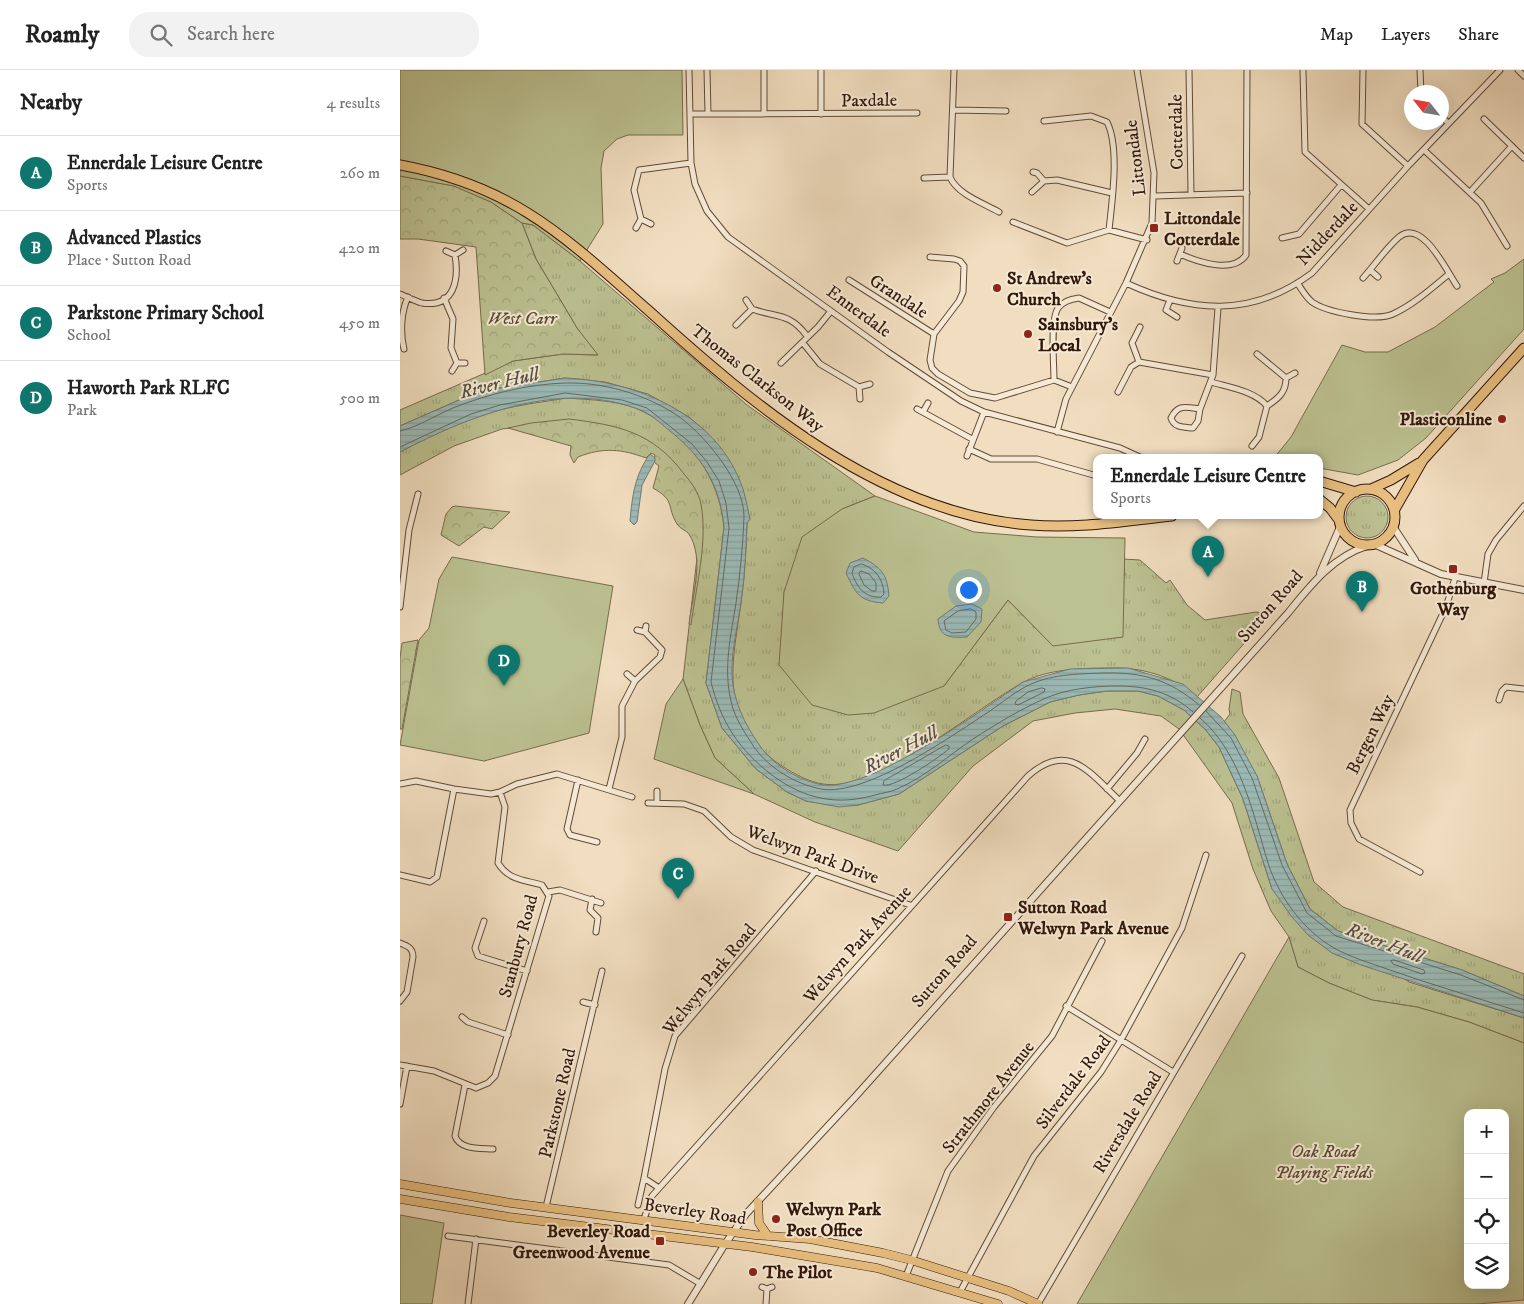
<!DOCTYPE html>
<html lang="en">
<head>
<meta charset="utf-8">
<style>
	:root { --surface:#fff; --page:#f2f2f2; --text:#222; --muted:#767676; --line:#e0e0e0; --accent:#0f766e }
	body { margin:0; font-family:"IM FELL DW Pica",serif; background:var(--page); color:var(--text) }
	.controls { position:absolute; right:15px; bottom:15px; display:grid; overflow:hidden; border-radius:10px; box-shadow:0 5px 20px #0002 }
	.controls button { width:45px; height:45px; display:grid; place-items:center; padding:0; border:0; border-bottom:1px solid var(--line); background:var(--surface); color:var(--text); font:25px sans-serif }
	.compass { position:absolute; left:1004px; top:15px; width:45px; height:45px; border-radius:50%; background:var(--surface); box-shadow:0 5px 20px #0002; rotate:301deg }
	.you { position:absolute; left:568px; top:519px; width:18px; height:18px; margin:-12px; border:4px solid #fff; border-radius:50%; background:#1a73e8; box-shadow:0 0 0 8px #1a73e833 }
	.badge { display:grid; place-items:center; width:32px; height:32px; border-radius:50%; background:var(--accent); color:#fff; font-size:16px; font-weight:700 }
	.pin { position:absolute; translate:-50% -41px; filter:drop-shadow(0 1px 2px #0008) }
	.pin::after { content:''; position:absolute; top:26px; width:18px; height:15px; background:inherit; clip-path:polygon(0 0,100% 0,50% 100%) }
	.popup { position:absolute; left:693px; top:384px; width:230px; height:65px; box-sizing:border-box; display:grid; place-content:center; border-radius:10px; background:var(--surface); filter:drop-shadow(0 1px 4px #0005); font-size:16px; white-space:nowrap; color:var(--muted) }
	.popup b { font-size:19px; color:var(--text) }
	.popup::after { content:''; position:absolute; left:50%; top:100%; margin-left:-10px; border:10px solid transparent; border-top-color:var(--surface) }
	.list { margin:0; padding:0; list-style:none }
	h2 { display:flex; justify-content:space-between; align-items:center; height:65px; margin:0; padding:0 20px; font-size:21px }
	h2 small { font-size:16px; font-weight:400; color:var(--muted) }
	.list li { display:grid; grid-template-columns:32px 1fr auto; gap:15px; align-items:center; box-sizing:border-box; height:75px; padding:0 20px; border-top:1px solid var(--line) }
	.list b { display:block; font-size:19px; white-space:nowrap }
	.list p { margin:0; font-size:16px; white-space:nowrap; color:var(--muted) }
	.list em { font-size:16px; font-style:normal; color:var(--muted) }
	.icon { flex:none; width:28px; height:28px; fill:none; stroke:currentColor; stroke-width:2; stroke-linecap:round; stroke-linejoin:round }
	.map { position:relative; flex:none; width:1124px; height:1234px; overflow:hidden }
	header { display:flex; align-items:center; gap:30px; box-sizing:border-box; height:70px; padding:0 25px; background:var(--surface); border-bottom:1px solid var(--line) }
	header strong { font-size:24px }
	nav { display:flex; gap:28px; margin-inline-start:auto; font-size:18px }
	.search { width:350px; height:45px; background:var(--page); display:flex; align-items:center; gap:12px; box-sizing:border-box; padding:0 18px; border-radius:20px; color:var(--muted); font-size:19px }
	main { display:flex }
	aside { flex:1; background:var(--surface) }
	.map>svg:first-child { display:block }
	.grass { fill:url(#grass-tufts); stroke:#776c4d }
	.forest { fill:url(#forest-crowns); stroke:#776c4d }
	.green { fill:#bcc191; stroke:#776c4d; fill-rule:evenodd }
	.water { fill:url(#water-rules); stroke:#717a72 }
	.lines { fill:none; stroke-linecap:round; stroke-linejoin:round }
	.shore { stroke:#666a60; stroke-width:1 }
	.minor-casing { stroke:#624a37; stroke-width:7 }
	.tertiary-casing { stroke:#624a37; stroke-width:8 }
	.primary-casing { stroke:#321809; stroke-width:9 }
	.trunk-casing { stroke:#321809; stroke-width:11 }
	.minor { stroke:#f6ead6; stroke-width:5 }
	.tertiary { stroke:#f6ead6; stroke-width:6 }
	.primary { stroke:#e8bf80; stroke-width:8 }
	.trunk { stroke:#e8bf80; stroke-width:9 }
	.poi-dot { fill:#8f2418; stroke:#f6ead6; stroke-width:2 }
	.labels { text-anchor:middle; stroke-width:4; stroke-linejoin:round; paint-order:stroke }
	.street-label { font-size:18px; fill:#321809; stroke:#f6ead6 }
	.poi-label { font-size:18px; font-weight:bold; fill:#321809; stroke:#f6ead6; text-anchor:start }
	.park-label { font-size:18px; font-style:italic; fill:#5b4b32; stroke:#f6ead6 }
	.water-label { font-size:19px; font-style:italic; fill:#575146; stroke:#f6ead6 }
</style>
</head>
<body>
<header>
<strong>Roamly</strong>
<div class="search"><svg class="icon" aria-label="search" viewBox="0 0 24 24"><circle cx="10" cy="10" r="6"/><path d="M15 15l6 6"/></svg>Search here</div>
<nav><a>Map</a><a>Layers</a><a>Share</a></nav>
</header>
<main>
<aside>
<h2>Nearby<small>4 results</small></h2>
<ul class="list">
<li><span class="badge">A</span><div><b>Ennerdale Leisure Centre</b><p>Sports</p></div><em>260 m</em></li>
<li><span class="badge">B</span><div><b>Advanced Plastics</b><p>Place · Sutton Road</p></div><em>420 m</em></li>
<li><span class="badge">C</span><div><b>Parkstone Primary School</b><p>School</p></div><em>450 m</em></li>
<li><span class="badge">D</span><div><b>Haworth Park RLFC</b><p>Park</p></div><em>500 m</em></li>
</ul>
</aside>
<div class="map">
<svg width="1124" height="1234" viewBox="0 0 1124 1234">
	<defs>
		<pattern id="grass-tufts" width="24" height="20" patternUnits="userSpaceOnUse" patternTransform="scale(1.25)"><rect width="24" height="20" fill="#bcc191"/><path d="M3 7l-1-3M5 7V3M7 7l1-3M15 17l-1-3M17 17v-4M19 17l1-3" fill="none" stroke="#a2a57c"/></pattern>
		<pattern id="forest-crowns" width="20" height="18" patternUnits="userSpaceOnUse" patternTransform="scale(1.25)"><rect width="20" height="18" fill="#bcc191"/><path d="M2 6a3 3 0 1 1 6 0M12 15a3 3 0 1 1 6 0" fill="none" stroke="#a2a57c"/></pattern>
		<pattern id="water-rules" width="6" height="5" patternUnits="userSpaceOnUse" patternTransform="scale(1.25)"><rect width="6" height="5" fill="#9bbbb8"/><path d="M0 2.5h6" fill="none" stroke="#86a09d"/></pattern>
	</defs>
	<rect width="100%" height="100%" fill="#f1dec0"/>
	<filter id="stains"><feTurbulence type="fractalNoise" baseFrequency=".004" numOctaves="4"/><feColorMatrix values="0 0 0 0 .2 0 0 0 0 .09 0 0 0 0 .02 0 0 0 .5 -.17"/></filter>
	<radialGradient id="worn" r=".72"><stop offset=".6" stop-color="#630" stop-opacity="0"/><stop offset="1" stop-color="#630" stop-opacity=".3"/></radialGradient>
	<path class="grass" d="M122,153L133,155L180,191L347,335L475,426L442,439L384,522V548L544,616L608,530L653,576L725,505L723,489L740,490L766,513L770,510L787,535L805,550L856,542L870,544L797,627C773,606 741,597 710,598C683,598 646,599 622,613C575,639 476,723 423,714C409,712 394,704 382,696C360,683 341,654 335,629C329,597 337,565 341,532C345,506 346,479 347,453L350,449L342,419L307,363L289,347L248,324L205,312L165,308L94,319L66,327L0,356V340L113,291L163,284L197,285L177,258L136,189Z
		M166,328C191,330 222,330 244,342C290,366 319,407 324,457L306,613L322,658L356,699L387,722L406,731L439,736L458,735L499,724L603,656L650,632L679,625L707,621H738L758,626L784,640L805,659L819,677L843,729L872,819L1009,912L1124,948V973L1069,952L1017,937L972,930L929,913L898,897L889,867L871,841L853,799L832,733L779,659L761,646L715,639L675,643L633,651L573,696L498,781L415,752L354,724L315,688L300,655L283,609L298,479L262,386L227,361L154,353L102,359L54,376L0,405V382C32,365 65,349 100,340C122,334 144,332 166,328Z
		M946 447a21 21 0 1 1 42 0a21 21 0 1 1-42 0Z
		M832,619L840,622L843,644L879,708L914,812L943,837L1124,904V926L1062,900L938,861L910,839L887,794L857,706L824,652L830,644L829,639Z"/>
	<path class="forest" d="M0,106L54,116L91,132L122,153L136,189L177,258L198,285L163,284L113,291L85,305L76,177L18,169H0Z
		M169,349C218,355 253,362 284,404C291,412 299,423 301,434C308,473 296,516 291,555L289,554C292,527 305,489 289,464C286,460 280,459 277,454C266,436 276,431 253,418L259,396L254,392L255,385L251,383L246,388C222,379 203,377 178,387L174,393L170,385L171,376L108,358L131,353Z
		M52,437L55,436L110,442L92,459L84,457L59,476L41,465L46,444Z
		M18,570L2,659H0V588L2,573Z"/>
	<path class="green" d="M0,0H282L283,65H228L217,69L204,81L201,98L203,154L180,191L133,155L122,153L91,132L54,116L0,106Z
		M1124,189V259L1026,368L998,390L958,405L919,398V388H874L891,367L942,275L965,282H988L1035,257L1094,212L1091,209L1105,203Z
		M475,426L574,462L637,467L725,468L723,567L653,576L608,530L544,616L474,643L448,645L412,635L379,595L384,522L402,467L442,439Z
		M52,487L213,516L189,663L84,691L0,675L19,570L29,558L39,509Z
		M283,609L300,655L315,688L354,724L254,689L266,634Z
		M889,867L898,897L929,913L972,930L1017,937L1069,952L1124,973V1230L1077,1234H677ZM1068,1043H1105V1215H1068Z
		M0,1145L44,1153L32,1234H0Z"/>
	<path class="water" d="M165,308C238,311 318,345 343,419C346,429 348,440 350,449L347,453C346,480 345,506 341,532C338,554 332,578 332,600C332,629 344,653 360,676C373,695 401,712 424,715C472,720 582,640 623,612L670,599L728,598L783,614L821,647L835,665L857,706L887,794L910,839L938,861L1062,900L1124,926V948L961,895L932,883L908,865L892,847L872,819L843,729L819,677L805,659L784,640L758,626L738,621H707L679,625L650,632L603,656L499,724L458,735L439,737L406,731L387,722L356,699L322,658L306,613L324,457C320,418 306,392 276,366C266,358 255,347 243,341C163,308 71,345 0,382V356L66,327L94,319Z
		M250,384L255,388V391L242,415L237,452L234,455L230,451C232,427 235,404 250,384Z
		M463,488C482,498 487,504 489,526L483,533C459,531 456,524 446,503L450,493Z
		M572,534L582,539L581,552L567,567C551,568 539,568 538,549L556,536Z"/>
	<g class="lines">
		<path class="shore" d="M0,361C18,357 36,345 53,338C88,324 128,314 166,313C203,312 244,324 275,344C303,362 345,413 344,447C343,475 340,505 336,533C331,565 323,598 331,631C334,647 345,663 354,677C369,698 395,714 421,719C465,727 550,667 587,643C599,635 612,624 625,617C649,604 677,604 704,603C743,602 770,610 799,635
			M0,377L71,344L100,335L165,323L222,330L247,338L292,374L307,392L319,411L326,433L329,458L311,612C321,652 339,680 372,705C404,729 437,736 475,725C482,723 491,722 497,719C525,707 548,686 573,669C596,654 621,639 646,628C667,619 694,616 717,616C746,616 771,622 793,642
			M462,494C476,499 483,509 484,524L481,527C464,528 457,517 452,503L454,497Z
			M461,501L469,504L476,513V521H472L464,515L459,504Z
			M571,539L576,542V549L566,562L552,563L546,560L544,551L558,541Z
			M642,618L645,619L644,622L618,635L615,634L616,631L628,622Z
			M806,641L831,668L852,708L882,795L907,843L936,866L1061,905L1124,930
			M800,648C841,683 853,744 868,793C879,827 903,860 934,878C950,887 970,893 987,899C1032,915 1078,928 1124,943
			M546,675L549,676V679C538,688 495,718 483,715L484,711Z
			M994,890L1024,900L1025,903L1022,904L993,894L991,891Z"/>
		<defs>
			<path id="minor" d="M289,0L291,93L295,114L307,141L328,167L488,282L561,331L584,342L720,378L742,388
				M307,0L308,44
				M421,0V44
				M554,0L550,107C557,124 583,133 599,142
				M789,0L791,123
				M903,0L905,82L969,139
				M963,0L962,54L1008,96
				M1020,0L1021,22
				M1118,0L1124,6
				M553,40L606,41
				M290,44L517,43
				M364,44V0
				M1042,47L1048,53
				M1084,49L1124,88
				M644,51L691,46L707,52C720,78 712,131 709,160
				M1024,80L1081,133L1107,176
				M633,102L637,103L644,111
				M524,108L550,107
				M1071,121L1111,77
				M632,122L644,111L657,110L712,123
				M755,126L847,123
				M241,149L234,120L239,100L291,93
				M613,152L667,173L709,160L747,170
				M236,158L241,149L251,154
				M882,168L899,164L941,115
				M46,181L55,185L63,180
				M780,184C798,192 833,204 846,185L847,0
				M530,187L554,189L560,191L564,196L563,222L559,231L534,264L530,290L532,298L538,304L570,323L595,328L654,310L672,317
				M777,191L782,178
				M970,200L978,207
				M963,208C975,195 986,178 999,167C1022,148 1046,200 1057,216
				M449,210L534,264
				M726,213C791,243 852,248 912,203L1008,96L1100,0
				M898,214C902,220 906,227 912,232C926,242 976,252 993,244C1013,235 1032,218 1049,204
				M0,224C7,227 15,231 22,233C55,238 59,209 55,185
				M44,228L53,249L51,278L57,293
				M346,230L352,239
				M770,230L766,240L777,247
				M336,255L352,239C377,248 389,242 407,266
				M403,273L420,294L459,317
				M4,279C0,263 1,242 8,227
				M857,284L886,308L895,303
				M739,292L732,273L740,257
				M381,293L418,257L431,241
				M52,301L57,293H65
				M654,310C654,294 650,250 658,238C663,231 671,229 679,228L710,242
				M811,312C828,317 855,321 867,336
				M718,322L731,297L739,292L813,305
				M460,329L459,317L470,314
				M517,339L572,369
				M800,339C785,337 778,334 771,348C774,358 784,357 793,358L798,351L800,339L813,305L818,238
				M523,342L528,333
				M657,362L666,329L726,213L752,153L754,103L737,0
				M852,376L859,367L867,336C879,328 886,322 886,308
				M569,379L591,389H637L697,406
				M567,386L584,342
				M1084,513L1088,484L1096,470L1124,436
				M0,537L9,460L18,424
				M237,560L245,562L246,556
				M227,604L235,611
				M1099,630L1102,621L1106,617L1124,619
				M178,710L167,759L170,765L197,772
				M0,714L16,711L54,719L91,724L100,722L105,737L98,793C108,810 125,810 142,815L149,826L95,1006L88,1013L76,1018L34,1001L0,995
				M209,719L222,667V636L235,611L260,587L262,580L245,562
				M707,719L737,683L745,669
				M257,721V733
				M100,722L117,714L157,704L232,727
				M248,733L284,734L304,741L331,767L353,780L510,835
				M1020,802L959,769L951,753L950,740L1046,537L1055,508
				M0,805L30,812L37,807L54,719
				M148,822L160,820L201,833
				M192,829L190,840L198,848L196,862
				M84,851L75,878L78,886L127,901
				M0,873C8,876 13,878 13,887L7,922L0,931
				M183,932L195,935
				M666,936L773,1002
				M62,947L68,952L108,965
				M65,1015L55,1066C60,1080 80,1078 93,1079
				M0,1034L7,996
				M259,1118L244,1108L265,999L275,966L416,801
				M238,1135L244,1108
				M146,1137L202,901
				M244,1149L252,1126L628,706C668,671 688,701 719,730
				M48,1166L269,1195L301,1214
				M506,1206L548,1101L594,1037L652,966L702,871
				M362,1217L367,1219L372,1217
				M560,1222L634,1086L701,1002L721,970L782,858L806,785
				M68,1234L76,1169
				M366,1234L367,1219
				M638,1234L842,886"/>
			<path id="tertiary" d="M994,458L1015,490
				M976,475L1041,504L1124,520
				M920,503L940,457
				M288,1234L325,1174L346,1144L455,1027L888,543C910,516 932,487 967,476"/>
			<path id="primary" d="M0,1114L111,1133L355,1165L410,1169L483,1183L511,1190L609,1221L638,1234
				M0,1129L109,1147L352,1177L477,1198L598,1234
				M358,1132L359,1153L368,1166"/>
			<path id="trunk" d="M0,95C114,116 165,167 248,240C354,336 483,445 631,455C678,459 725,451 772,446
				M919,411L956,422
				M939 447a28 28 0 1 1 56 0a28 28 0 1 1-56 0Z
				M971,419L991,410L1019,393
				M919,429L930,438L939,450
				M995,439L1023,390L1124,278"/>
		</defs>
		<use href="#minor" class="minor-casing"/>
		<use href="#tertiary" class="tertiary-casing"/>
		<use href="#primary" class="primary-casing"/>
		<use href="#trunk" class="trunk-casing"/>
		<use href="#minor" class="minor"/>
		<use href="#tertiary" class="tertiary"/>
		<use href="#primary" class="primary"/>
		<use href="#trunk" class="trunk"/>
	</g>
	<g class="poi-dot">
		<rect x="749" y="153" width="10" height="10" rx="2.5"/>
		<circle cx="597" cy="218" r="5"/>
		<circle cx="628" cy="264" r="5"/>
		<circle cx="1102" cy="349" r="5"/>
		<rect x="1048" y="494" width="10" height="10" rx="2.5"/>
		<rect x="603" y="842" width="10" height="10" rx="2.5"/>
		<circle cx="376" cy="1149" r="5"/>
		<rect x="255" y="1166" width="10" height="10" rx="2.5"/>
		<circle cx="353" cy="1202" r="5"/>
	</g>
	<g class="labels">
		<g class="street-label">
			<text transform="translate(469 30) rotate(-1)" y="6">Paxdale</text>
			<text transform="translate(776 62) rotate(-91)" y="6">Cotterdale</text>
			<text transform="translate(735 88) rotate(-97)" y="6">Littondale</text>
			<text transform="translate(927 163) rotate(-47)" y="6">Nidderdale</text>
			<text transform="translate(499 226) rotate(33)" y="6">Grandale</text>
			<text transform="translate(459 241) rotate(36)" y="6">Ennerdale</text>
			<text transform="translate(358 308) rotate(38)" y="6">Thomas Clarkson Way</text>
			<text transform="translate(870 536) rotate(-49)" y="6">Sutton Road</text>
			<text transform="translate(970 664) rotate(-64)" y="6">Bergen Way</text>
			<text transform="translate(413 784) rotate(20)" y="6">Welwyn Park Drive</text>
			<text transform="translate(457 874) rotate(-48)" y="6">Welwyn Park Avenue</text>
			<text transform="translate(118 876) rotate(-75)" y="6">Stanbury Road</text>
			<text transform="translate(544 901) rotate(-49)" y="6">Sutton Road</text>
			<text transform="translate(309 909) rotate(-51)" y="6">Welwyn Park Road</text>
			<text transform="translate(673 1012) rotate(-53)" y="6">Silverdale Road</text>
			<text transform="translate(588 1027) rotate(-52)" y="6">Strathmore Avenue</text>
			<text transform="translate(157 1033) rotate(-77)" y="6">Parkstone Road</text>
			<text transform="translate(727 1052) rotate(-59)" y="6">Riversdale Road</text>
			<text transform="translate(295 1141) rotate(8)" y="6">Beverley Road</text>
		</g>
		<g class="poi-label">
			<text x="764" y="154">Littondale<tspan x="764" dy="21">Cotterdale</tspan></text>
			<text x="607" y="214">St Andrew's<tspan x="607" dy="21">Church</tspan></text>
			<text x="638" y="260">Sainsbury's<tspan x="638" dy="21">Local</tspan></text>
			<text x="1092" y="355" text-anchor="end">Plasticonline</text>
			<text x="1053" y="524" text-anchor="middle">Gothenburg<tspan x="1053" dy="21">Way</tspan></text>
			<text x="618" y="843">Sutton Road<tspan x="618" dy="21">Welwyn Park Avenue</tspan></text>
			<text x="386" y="1145">Welwyn Park<tspan x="386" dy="21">Post Office</tspan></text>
			<text x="250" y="1167" text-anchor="end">Beverley Road<tspan x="250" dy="21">Greenwood Avenue</tspan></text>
			<text x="363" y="1208">The Pilot</text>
		</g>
		<g class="park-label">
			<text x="122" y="254">West Carr</text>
			<text x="924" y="1087">Oak Road<tspan x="924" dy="21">Playing Fields</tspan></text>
		</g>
		<g class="water-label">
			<text transform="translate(99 312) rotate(-14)" y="7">River Hull</text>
			<text transform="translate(500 679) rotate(-28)" y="7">River Hull</text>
			<text transform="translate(985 872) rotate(21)" y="7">River Hull</text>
		</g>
	</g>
	<rect width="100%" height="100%" filter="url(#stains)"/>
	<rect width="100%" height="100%" fill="url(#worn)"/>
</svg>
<div class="controls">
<button>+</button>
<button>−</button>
<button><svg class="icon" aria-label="locate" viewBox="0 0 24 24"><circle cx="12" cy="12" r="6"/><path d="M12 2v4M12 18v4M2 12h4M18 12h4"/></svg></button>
<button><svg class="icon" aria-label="layers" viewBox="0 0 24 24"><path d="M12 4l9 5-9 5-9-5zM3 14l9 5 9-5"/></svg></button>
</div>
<svg class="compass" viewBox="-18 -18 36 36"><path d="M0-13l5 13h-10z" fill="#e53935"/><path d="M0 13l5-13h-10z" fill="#767676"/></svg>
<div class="you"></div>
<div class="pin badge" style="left:808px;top:507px">A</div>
<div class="popup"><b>Ennerdale Leisure Centre</b>Sports</div>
<div class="pin badge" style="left:962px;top:542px">B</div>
<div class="pin badge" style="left:278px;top:829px">C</div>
<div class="pin badge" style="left:104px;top:616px">D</div>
</div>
</main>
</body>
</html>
